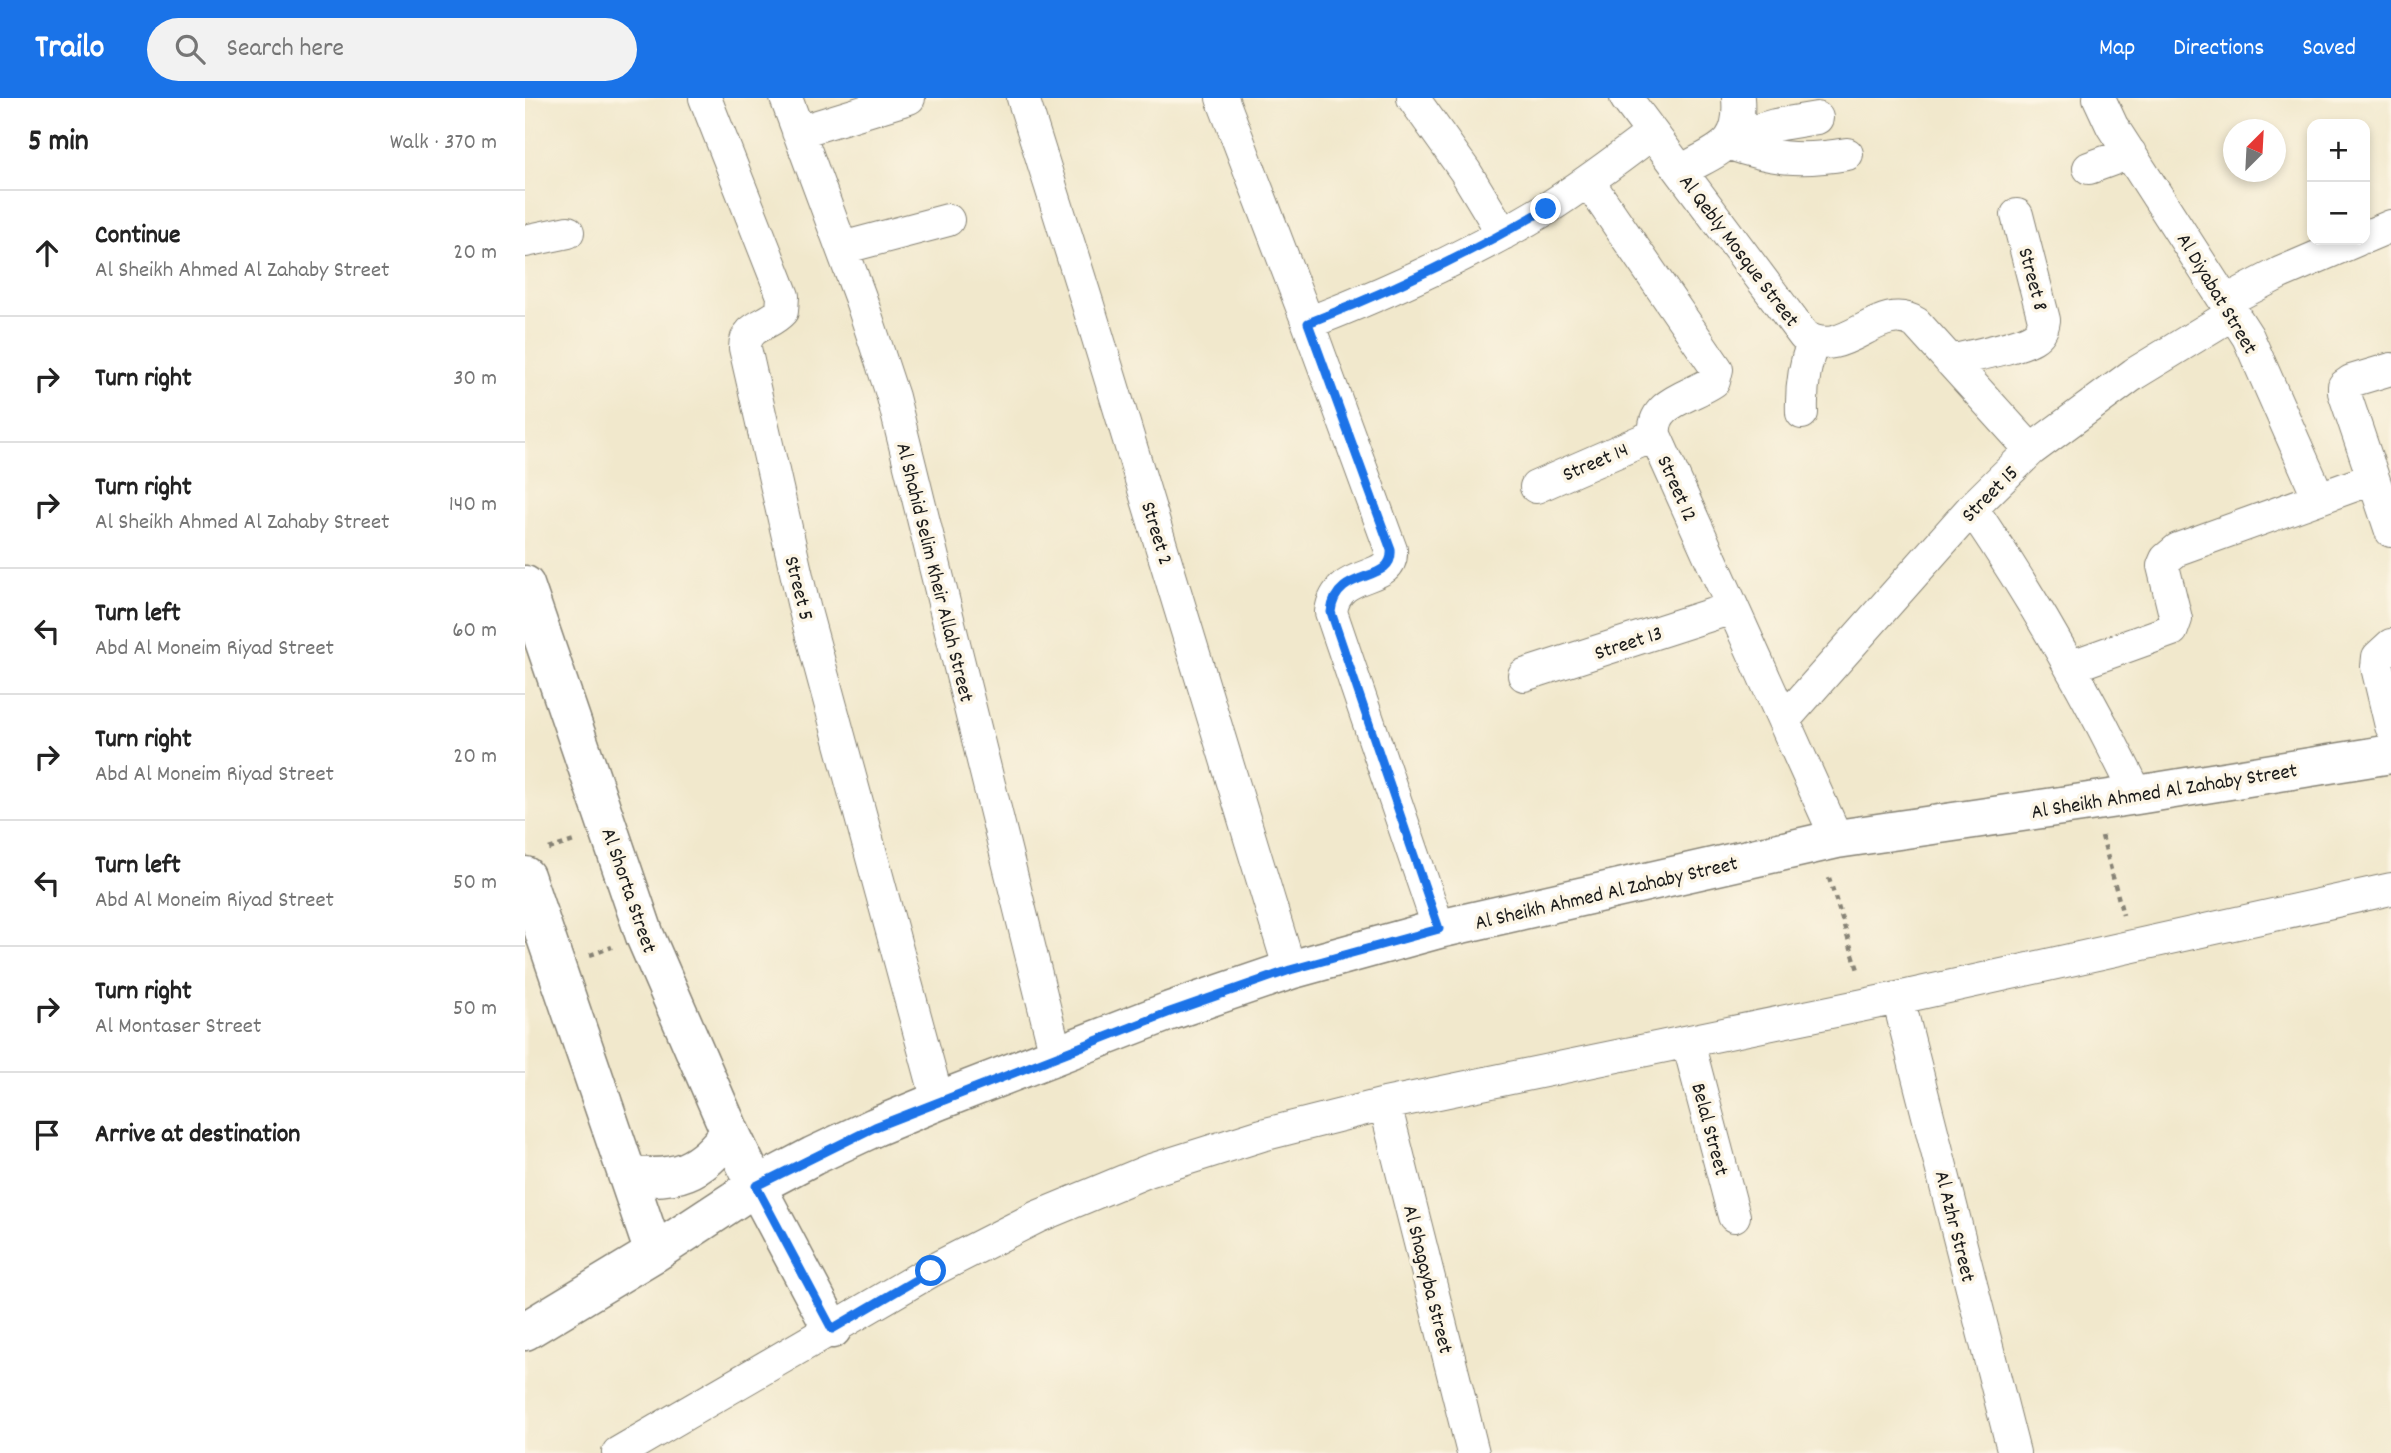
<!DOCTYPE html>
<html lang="en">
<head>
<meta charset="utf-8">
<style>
	:root { --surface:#fff; --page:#f2f2f2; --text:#222; --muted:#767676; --line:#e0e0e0; --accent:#1a73e8 }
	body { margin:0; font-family:Dekko,sans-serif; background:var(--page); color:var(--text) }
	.controls { position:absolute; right:21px; top:21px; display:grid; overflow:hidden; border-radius:14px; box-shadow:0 4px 10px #0003 }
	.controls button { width:63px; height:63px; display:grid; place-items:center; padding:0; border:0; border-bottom:2px solid var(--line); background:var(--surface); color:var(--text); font:35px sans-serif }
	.compass { position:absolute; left:1698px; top:21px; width:63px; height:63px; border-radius:50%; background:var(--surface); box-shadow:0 4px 10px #0003; rotate:24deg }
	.stop { position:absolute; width:21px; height:21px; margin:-16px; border:5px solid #1a73e8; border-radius:50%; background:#fff }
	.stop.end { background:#1a73e8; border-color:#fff; box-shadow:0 2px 7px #0008 }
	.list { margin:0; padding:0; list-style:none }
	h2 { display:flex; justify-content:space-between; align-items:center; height:91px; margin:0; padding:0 28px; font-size:30px }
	h2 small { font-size:23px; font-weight:400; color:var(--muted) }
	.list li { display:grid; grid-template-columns:46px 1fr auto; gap:21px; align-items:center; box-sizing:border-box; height:126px; padding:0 28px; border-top:2px solid var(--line) }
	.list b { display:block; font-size:26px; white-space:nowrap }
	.list p { margin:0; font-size:23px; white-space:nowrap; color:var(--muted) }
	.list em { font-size:23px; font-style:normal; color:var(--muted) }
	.icon { flex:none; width:38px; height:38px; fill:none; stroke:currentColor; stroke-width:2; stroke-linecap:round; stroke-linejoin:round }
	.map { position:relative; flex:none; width:1866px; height:1355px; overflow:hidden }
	header { display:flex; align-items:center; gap:42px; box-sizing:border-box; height:98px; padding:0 35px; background:var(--accent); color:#fff }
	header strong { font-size:33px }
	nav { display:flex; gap:38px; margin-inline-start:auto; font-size:24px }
	.search { width:490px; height:63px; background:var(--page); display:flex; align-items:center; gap:18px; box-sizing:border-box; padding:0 24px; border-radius:38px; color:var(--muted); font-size:26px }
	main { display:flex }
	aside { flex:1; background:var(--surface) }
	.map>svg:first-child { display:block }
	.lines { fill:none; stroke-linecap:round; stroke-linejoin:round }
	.street-casing { stroke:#868274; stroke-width:34 }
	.secondary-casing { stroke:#868274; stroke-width:41 }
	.path { stroke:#868274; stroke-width:4.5; stroke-dasharray:5 5; stroke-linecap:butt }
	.street { stroke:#fff; stroke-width:32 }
	.secondary { stroke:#fff; stroke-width:38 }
	.route { stroke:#1a73e8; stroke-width:9 }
	.labels { text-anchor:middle; stroke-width:7; stroke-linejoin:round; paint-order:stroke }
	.street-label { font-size:21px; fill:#1c1c1c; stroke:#fcf5e5 }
</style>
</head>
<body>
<header>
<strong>Trailo</strong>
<div class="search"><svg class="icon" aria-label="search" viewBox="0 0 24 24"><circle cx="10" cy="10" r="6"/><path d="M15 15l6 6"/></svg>Search here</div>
<nav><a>Map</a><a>Directions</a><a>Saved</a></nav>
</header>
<main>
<aside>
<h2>5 min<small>Walk · 370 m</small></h2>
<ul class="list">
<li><svg class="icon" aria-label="ahead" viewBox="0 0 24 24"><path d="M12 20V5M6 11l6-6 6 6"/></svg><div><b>Continue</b><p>Al Sheikh Ahmed Al Zahaby Street</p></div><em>20 m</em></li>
<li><svg class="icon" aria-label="right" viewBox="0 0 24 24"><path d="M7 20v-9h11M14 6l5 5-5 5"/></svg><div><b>Turn right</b></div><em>30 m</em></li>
<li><svg class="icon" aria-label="right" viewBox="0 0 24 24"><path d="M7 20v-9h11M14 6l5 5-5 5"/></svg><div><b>Turn right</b><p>Al Sheikh Ahmed Al Zahaby Street</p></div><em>140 m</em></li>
<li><svg class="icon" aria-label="left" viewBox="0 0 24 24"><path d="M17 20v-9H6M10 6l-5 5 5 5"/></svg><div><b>Turn left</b><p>Abd Al Moneim Riyad Street</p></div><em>60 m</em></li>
<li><svg class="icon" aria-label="right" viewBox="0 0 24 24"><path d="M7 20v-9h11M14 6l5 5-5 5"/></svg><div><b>Turn right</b><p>Abd Al Moneim Riyad Street</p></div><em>20 m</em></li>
<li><svg class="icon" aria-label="left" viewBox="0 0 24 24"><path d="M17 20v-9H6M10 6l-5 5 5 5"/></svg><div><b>Turn left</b><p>Abd Al Moneim Riyad Street</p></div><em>50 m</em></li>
<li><svg class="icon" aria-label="right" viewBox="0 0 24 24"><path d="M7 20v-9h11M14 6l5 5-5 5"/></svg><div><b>Turn right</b><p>Al Montaser Street</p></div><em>50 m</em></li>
<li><svg class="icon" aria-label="arrive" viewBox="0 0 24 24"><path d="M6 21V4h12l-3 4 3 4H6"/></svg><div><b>Arrive at destination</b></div></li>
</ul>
</aside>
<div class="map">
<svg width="1866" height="1355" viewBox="0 0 1866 1355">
	<rect width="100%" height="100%" fill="#fcf5e5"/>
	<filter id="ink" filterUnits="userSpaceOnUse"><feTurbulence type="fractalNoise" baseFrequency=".0143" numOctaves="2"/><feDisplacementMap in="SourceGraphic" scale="14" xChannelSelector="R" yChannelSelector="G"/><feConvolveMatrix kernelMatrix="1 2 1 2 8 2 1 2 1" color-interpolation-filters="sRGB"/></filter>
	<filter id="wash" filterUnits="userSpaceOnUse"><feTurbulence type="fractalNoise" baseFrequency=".00686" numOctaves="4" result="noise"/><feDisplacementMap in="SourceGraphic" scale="28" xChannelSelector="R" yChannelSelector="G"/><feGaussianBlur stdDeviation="1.57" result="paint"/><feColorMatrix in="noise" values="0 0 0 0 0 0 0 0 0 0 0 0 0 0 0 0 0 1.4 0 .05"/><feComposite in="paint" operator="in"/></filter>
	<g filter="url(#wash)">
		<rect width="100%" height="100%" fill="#f1e8cc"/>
	</g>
	<g filter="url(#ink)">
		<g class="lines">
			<defs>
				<path id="street" d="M180,0L258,198L257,213C244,228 220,227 220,250L279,509L413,1003
					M261,0L335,199L368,299L531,957
					M498,0L562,204L765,872
					M697,0L783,225L866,452C869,487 812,468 806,514L914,831
					M888,0L940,73L978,136
					M1101,0L1279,238C1320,265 1353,201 1391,225L1506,352
					M1574,0L1587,28L1723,239L1794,400
					M273,34L384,0
					M1208,39L1250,27L1292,20
					M1202,45C1247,61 1274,64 1322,56
					M1564,70L1605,55
					M1156,73C1193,51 1217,50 1213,0
					M1063,83L1192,271L1189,283C1166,299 1126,304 1130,337L1312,741
					M1840,139L1866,128
					M0,143L43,134
					M317,150L423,122
					M1701,203L1755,175L1832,142
					M783,225C866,193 945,157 1021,111C1057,88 1092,62 1126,36
					M1425,263C1445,258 1491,250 1508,240C1515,236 1518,230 1519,222L1492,117
					M1866,271L1826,283L1819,288V294L1866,433
					M1277,315C1276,289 1279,268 1288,244
					M1011,389L1130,337
					M1447,410C1509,502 1564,597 1612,697
					M1866,547L1853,559L1852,569L1866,628
					M1547,568L1647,532L1651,521L1638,468L1641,461L1653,451L1847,381
					M999,577L1207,510
					M1259,622L1447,410L1506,352L1609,276L1709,215
					M1373,900L1489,1355
					M1163,944L1209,1118
					M860,1006L948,1355
					M93,1355L406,1173L512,1119L623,1073L737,1037L860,1006L1373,900L1866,791"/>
				<path id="secondary" d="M0,487L120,838L205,1034L231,1088L307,1231
					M0,778L129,1155
					M102,1077C150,1084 177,1074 205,1034
					M0,1233L129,1155L231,1088L288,1058L350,1029L413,1003L645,913L765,872L914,831L1312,741L1612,697L1866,656"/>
			</defs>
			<use href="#street" class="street-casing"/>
			<use href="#secondary" class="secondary-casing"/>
			<path class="path" d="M1577,738L1598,817
				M24,751L49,743
				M1304,780L1334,875
				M65,857L87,849"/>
			<use href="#street" class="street"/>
			<use href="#secondary" class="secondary"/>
		</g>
	</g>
	<g class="lines" filter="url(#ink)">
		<path class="route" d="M406,1173L307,1231L231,1088L350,1029L645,914L765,872L914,831L806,514C811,468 869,487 866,452L783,225C866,193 944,156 1021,111"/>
	</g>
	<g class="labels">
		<g class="street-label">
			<text transform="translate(1215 152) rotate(53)" y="7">Al Qebly Mosque Street</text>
			<text transform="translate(1509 181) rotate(75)" y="7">Street 8</text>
			<text transform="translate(1693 195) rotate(59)" y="7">Al Diyabat Street</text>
			<text transform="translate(1070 363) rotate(-23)" y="7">Street 14</text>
			<text transform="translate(1153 390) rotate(66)" y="7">Street 12</text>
			<text transform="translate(1464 395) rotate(-45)" y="7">Street 15</text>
			<text transform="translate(633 435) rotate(73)" y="7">Street 2</text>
			<text transform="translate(411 474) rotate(76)" y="7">Al Shahid Selim Kheir Allah Street</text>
			<text transform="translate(275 490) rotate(76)" y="7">Street 5</text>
			<text transform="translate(1103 544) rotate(-18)" y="7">Street 13</text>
			<text transform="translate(1639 692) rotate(-9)" y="7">Al Sheikh Ahmed Al Zahaby Street</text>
			<text transform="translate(105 792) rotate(71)" y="7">Al Shorta Street</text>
			<text transform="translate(1081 794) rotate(-13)" y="7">Al Sheikh Ahmed Al Zahaby Street</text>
			<text transform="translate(1186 1031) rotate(75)" y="7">Belal Street</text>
			<text transform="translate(1431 1128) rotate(76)" y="7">Al Azhr Street</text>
			<text transform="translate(904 1181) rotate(76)" y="7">Al Shagayba Street</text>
		</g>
	</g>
</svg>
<div class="controls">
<button>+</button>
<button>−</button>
</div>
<svg class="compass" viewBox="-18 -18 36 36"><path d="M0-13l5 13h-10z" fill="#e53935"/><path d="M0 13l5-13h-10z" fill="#767676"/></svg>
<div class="stop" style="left:406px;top:1173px"></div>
<div class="stop end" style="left:1021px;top:111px"></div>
</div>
</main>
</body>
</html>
